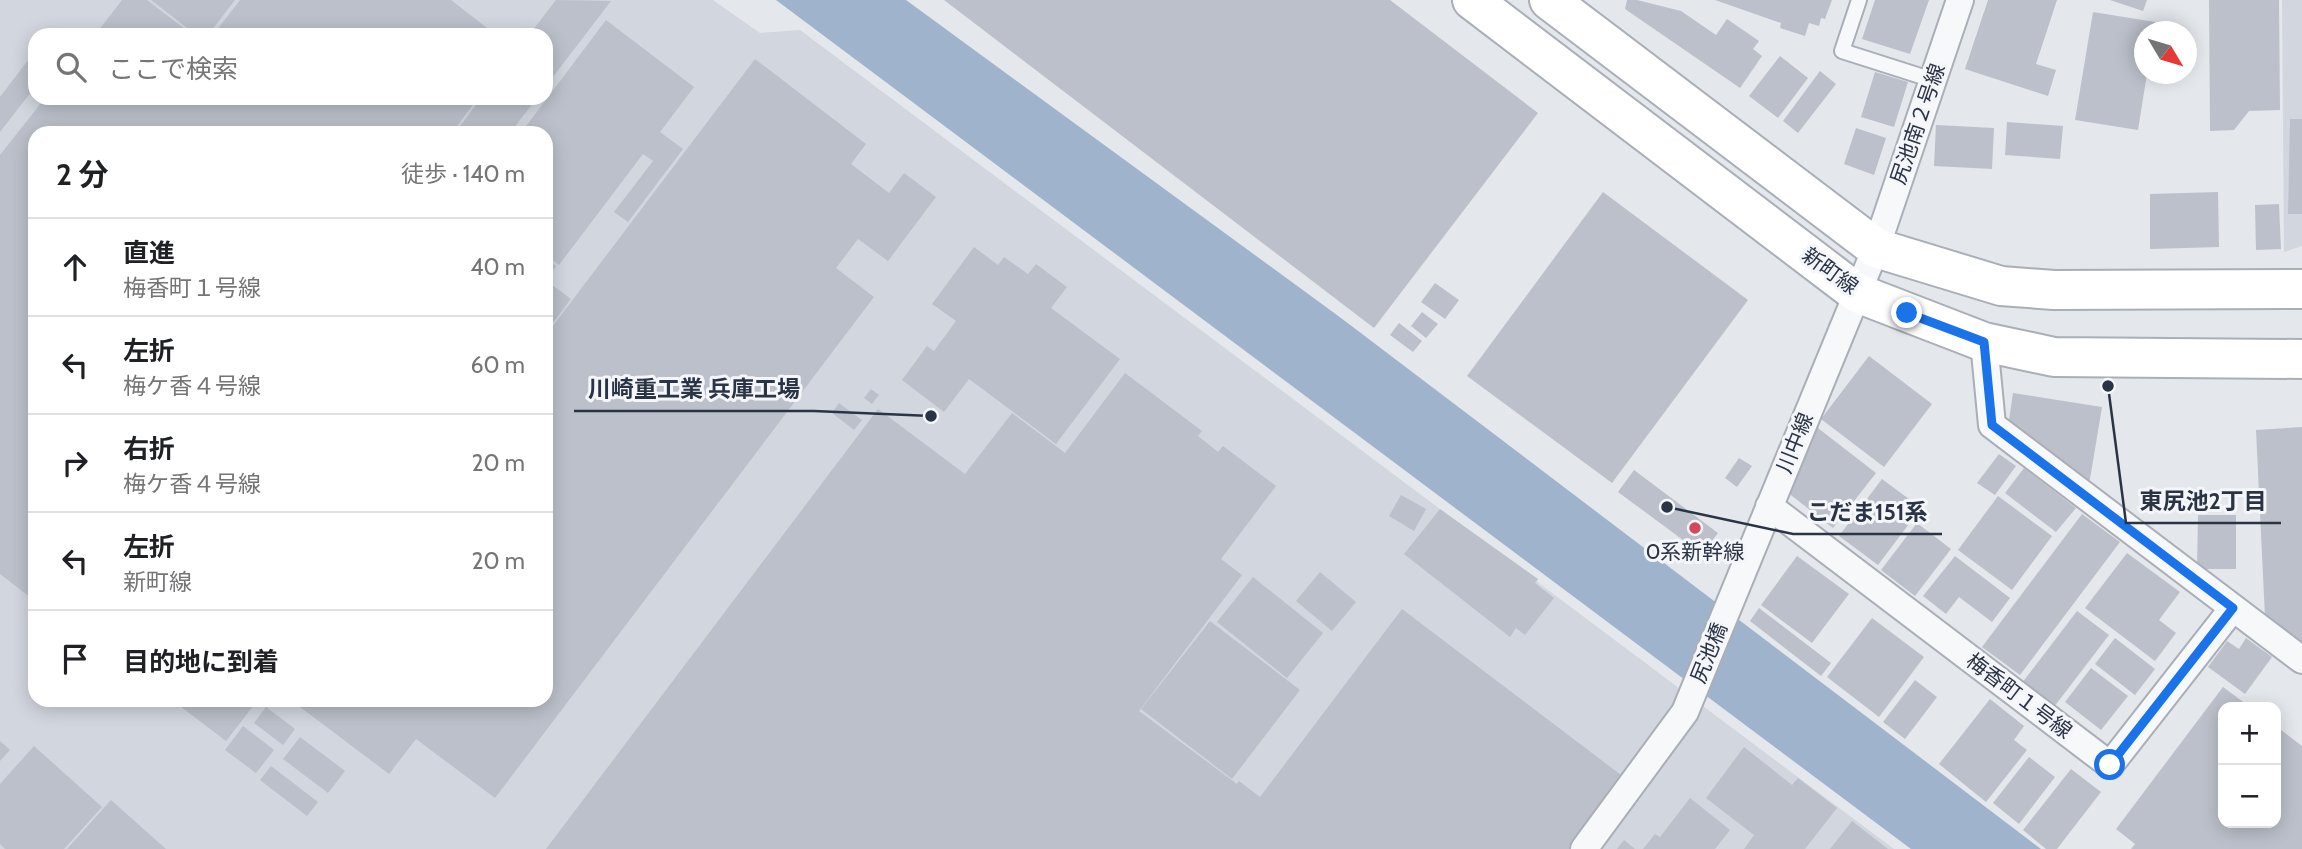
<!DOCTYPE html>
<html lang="ja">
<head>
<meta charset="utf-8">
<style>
	:root { --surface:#fff; --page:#f2f2f2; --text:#202124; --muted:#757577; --line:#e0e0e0 }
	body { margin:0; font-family:Cabin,"Noto Sans JP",sans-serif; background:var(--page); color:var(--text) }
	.controls { position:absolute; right:21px; bottom:21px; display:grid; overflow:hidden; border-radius:14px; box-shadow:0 4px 18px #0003 }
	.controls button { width:63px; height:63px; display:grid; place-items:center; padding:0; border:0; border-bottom:2px solid var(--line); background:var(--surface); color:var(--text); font:35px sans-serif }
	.compass { position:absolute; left:2134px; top:21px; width:63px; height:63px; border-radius:50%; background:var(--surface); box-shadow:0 4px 18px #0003; rotate:128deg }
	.stop { position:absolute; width:21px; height:21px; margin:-16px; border:5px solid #1a73e8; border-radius:50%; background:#fff }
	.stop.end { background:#1a73e8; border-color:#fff; box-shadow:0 2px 7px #0008 }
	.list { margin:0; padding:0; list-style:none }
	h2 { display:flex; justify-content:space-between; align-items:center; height:91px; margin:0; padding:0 28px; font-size:30px }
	h2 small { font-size:23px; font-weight:400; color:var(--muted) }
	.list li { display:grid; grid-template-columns:46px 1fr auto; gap:21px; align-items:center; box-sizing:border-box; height:98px; padding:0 28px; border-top:2px solid var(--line) }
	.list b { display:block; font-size:26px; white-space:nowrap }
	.list p { margin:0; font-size:23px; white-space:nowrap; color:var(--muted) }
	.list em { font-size:23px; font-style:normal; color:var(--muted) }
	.icon { flex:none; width:38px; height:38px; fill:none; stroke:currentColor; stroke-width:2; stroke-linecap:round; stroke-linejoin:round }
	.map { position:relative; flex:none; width:2302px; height:849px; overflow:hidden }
	.search { position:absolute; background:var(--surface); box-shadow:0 4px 18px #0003; left:28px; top:28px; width:525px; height:77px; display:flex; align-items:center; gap:18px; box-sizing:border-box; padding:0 24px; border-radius:21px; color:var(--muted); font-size:26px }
	.panel { position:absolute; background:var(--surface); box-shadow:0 4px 18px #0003; left:28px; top:126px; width:525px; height:581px; border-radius:21px }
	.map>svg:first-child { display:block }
	.built { fill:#d2d6de; fill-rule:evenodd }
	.water { fill:#9fb4cc }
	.building { fill:#bbc0ca }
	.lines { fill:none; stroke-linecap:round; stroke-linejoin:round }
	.lane-casing { stroke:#a9aeb7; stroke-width:18 }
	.street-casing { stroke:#a9aeb7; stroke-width:30 }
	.secondary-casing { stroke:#a9aeb7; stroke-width:42 }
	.lane { stroke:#f7f8fa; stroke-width:14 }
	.street { stroke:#f7f8fa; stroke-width:26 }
	.secondary { stroke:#fff; stroke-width:38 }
	.route { stroke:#1a73e8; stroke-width:9 }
	.poi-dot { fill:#d1495b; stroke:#f4f6f9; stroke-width:2.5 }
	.labels { text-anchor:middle; stroke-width:6; stroke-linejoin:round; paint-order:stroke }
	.street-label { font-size:21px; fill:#2b3445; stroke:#f4f6f9 }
	.poi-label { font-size:21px; fill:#2b3445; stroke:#f4f6f9 }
	.leader { fill:none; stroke:#2b3445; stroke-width:2.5 }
	.callout-dot { fill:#2b3445; stroke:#f4f6f9; stroke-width:2.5 }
	.callout-label { font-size:23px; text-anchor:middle; font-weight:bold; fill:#2b3445; stroke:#f4f6f9; stroke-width:6; stroke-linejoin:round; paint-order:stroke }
</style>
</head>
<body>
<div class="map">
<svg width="2302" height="849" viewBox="0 0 2302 849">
	<rect width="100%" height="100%" fill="#e4e7ec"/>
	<path class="built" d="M0,0H713L760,33L800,30L1894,849H0ZM35,35H546V98H35ZM35,133H546V700H35Z
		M2282,0H2302V246L2284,252Z"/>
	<path class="water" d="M776,0H906L1341,318L2041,849H1911Z"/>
	<path class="building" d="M122,0H147L193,35H95Z
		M151,0H235L208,35H196Z
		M240,0H451L496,35H213Z
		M556,0L611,1L546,86V35H529Z
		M944,0H1390L1538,113L1374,328Z
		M1627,0H1637L1681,11L1716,35L1727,19L1759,41L1753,49L1762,56L1740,88L1625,9Z
		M1715,0H1832L1825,19L1821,18L1819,26L1809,23L1805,36L1780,28L1781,23Z
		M1875,0H1929L1910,54L1862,39Z
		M1988,0H2057L2036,64L2056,70L2048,96L1965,69Z
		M2110,0H2147L2143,11Z
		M2209,0H2279L2280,110L2249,111L2234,130L2210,131Z
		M2093,12L2155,22L2154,32H2144V74H2147L2138,130L2075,120Z
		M606,20L694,87L660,132L683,149L628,222L614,212L653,161L643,154L559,265L546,255V133H521Z
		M32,55L35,57V87L0,132V97Z
		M1780,56L1808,78L1778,118L1749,96Z
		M755,59L866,144L851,164L889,193L904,173L936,197L888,261L858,239L836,268L874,297L495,798L416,739L389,774L300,707L306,700H546V335Z
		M1820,71L1836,84L1798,133L1783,121Z
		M1875,72L1908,82L1894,127L1861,117Z
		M45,98H478L452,133H35V601L0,574V155Z
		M481,98H537L510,133H455Z
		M2290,119H2302V214H2288Z
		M2007,122L2063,126L2060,159L2005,155Z
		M1936,125L1994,128L1992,169L1934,166Z
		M1856,128L1886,138L1874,175L1844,164Z
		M1603,192L1748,300L1612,483L1467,376Z
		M2218,192L2219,247L2150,249V194Z
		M2279,204L2281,249L2256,250L2255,205Z
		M974,247L998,265L1004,257L1028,274L1036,264L1067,287L1051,308L1120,359L1056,444L969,379L944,412L902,380L927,346L934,351L956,321L932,304Z
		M546,258L556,266L546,279Z
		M548,282L571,299L546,332V285Z
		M1435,283L1459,300L1445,319L1421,302Z
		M1422,312L1438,324L1426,338L1411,326Z
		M1399,323L1422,341L1413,352L1390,335Z
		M1869,356L1932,404L1884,467L1821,419Z
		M1125,373L1202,431L1198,436L1218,452L1223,446L1276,486L1221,559L1242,575L1139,711L1237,784L1239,781L1260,797L1402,609L1625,778L1571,849H546L878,409L965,474L1012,413L1065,453Z
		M871,389L879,395L872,404L864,398Z
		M2013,393L2102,407L2089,485L2008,427Z
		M839,403L862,420L854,430L832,413Z
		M1814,425L1876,473L1833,528L1787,492Z
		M2302,427V644L2265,617L2256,430Z
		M1999,454L2016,466L1995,495L1977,483Z
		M1739,458L1752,466L1737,487L1725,478Z
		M2024,468L2076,508L2056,532L2005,493Z
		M1634,470L1718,533L1702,554L1618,492Z
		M1882,479L1921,508L1878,565L1839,536Z
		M1401,495L1426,509L1414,531L1389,516Z
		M1998,496L2052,536L2012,590L1958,550Z
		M1440,509L1538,579L1535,583L1554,598L1525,635L1516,628L1510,637L1404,554Z
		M2082,514L2120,542L2020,675L1982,647Z
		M2198,515H2236V569H2197Z
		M1917,523L1951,549L1915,596L1881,570Z
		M2127,553L2180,592L2159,620L2176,633L2155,661L2085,608Z
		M1797,556L1849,594L1812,643L1761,605Z
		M1955,556L2010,598L1992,622L1959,597L1946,614L1923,596Z
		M1320,572L1356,602L1332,631L1296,601Z
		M1253,577L1323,633L1287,678L1217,622Z
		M1759,608L1831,663L1821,676L1750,621Z
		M2077,611L2109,635L2054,707L2022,683Z
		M1872,618L1924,657L1879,717L1827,677Z
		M1210,621L1300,690L1232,779L1141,709Z
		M2115,638L2155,669L2135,695L2095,664Z
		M2246,638L2272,657L2245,694L2208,667L2227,641L2239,649Z
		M2091,668L2128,696L2101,730L2065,702Z
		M1915,680L1937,697L1905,739L1883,722Z
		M2223,687L2250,707H2223V823H2276V726L2302,746V849H2131L2135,844L2116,829Z
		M1990,699L2024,726L2014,740L2027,750L1986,802L1939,764Z
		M172,700H258L226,741Z
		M266,707L295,729L283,745L254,723Z
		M243,726L274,750L256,773L225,750Z
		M300,737L345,771L328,793L283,759Z
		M0,741L10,750L0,761Z
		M34,746L102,807L64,849H5L0,844V784Z
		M1744,747L1792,785L1798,778L1837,808L1805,849H1744L1754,835L1706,798Z
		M2029,757L2055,777L2019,824L1993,803Z
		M271,766L318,802L307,816L260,780Z
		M2071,769L2101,792L2057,849H2046L2023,830Z
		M1690,798L1730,830L1715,849H1643L1655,834L1660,837Z
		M111,800L166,849H67Z
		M1852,821L1888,849H1830Z
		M1624,840L1635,849H1617Z"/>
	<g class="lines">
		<defs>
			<path id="lane" d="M1859,0L1842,51L1933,80"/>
			<path id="street" d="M1984,342L1992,425L2302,660
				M1769,506L2110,765L2233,608
				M1584,849L1685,712L1876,248L1960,0"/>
			<path id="secondary" d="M1472,0L1857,293L1984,342L2054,357L2302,359
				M1549,0L1876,248L2001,286L2054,290L2302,289"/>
		</defs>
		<use href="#lane" class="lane-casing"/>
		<use href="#street" class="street-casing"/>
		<use href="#secondary" class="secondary-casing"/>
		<use href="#lane" class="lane"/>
		<use href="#street" class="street"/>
		<use href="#secondary" class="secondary"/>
	</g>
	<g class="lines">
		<path class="route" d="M1907,313L1984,342L1992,425L2233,608L2110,765"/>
	</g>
	<circle class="poi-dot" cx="1695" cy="528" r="7"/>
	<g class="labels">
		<g class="street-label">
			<text transform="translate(1918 124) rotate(-71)" y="7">尻池南２号線</text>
			<text transform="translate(1830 271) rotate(36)" y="7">新町線</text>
			<text transform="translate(1795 443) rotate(-68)" y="7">川中線</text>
			<text transform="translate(1709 653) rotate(-68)" y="7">尻池橋</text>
			<text transform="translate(2019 696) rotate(37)" y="7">梅香町１号線</text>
		</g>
		<g class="poi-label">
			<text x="1695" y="559">0系新幹線</text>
		</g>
	</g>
	<path class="leader" d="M931 416L814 411H574M2108 386L2126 523H2281M1667 507L1793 534H1942"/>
	<g class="callout-dot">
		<circle cx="931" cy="416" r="7"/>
		<circle cx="2108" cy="386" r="7"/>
		<circle cx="1667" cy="507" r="7"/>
	</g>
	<g class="callout-label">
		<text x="694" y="397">川崎重工業 兵庫工場</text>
		<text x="2203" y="509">東尻池2丁目</text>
		<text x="1867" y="520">こだま151系</text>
	</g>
</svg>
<div class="controls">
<button>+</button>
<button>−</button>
</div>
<svg class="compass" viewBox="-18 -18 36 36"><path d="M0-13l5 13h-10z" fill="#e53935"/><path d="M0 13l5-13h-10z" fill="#757577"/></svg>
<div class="stop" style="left:2110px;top:765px"></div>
<div class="stop end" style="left:1907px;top:313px"></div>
<div class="search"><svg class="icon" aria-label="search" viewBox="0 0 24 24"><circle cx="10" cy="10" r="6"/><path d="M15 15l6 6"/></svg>ここで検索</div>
<section class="panel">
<h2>2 分<small>徒歩 · 140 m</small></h2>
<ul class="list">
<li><svg class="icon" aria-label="ahead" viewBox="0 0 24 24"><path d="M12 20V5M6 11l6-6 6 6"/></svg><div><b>直進</b><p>梅香町１号線</p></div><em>40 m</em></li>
<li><svg class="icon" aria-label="left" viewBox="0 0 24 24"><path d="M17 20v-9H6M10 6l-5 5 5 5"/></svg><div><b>左折</b><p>梅ケ香４号線</p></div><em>60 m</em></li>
<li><svg class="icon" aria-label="right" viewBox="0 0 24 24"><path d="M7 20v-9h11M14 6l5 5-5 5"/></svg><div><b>右折</b><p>梅ケ香４号線</p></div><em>20 m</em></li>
<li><svg class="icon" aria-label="left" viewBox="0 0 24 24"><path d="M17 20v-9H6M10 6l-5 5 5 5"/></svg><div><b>左折</b><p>新町線</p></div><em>20 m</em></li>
<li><svg class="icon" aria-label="arrive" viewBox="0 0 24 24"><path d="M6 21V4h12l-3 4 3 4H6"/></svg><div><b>目的地に到着</b></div></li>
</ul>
</section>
</div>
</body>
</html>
